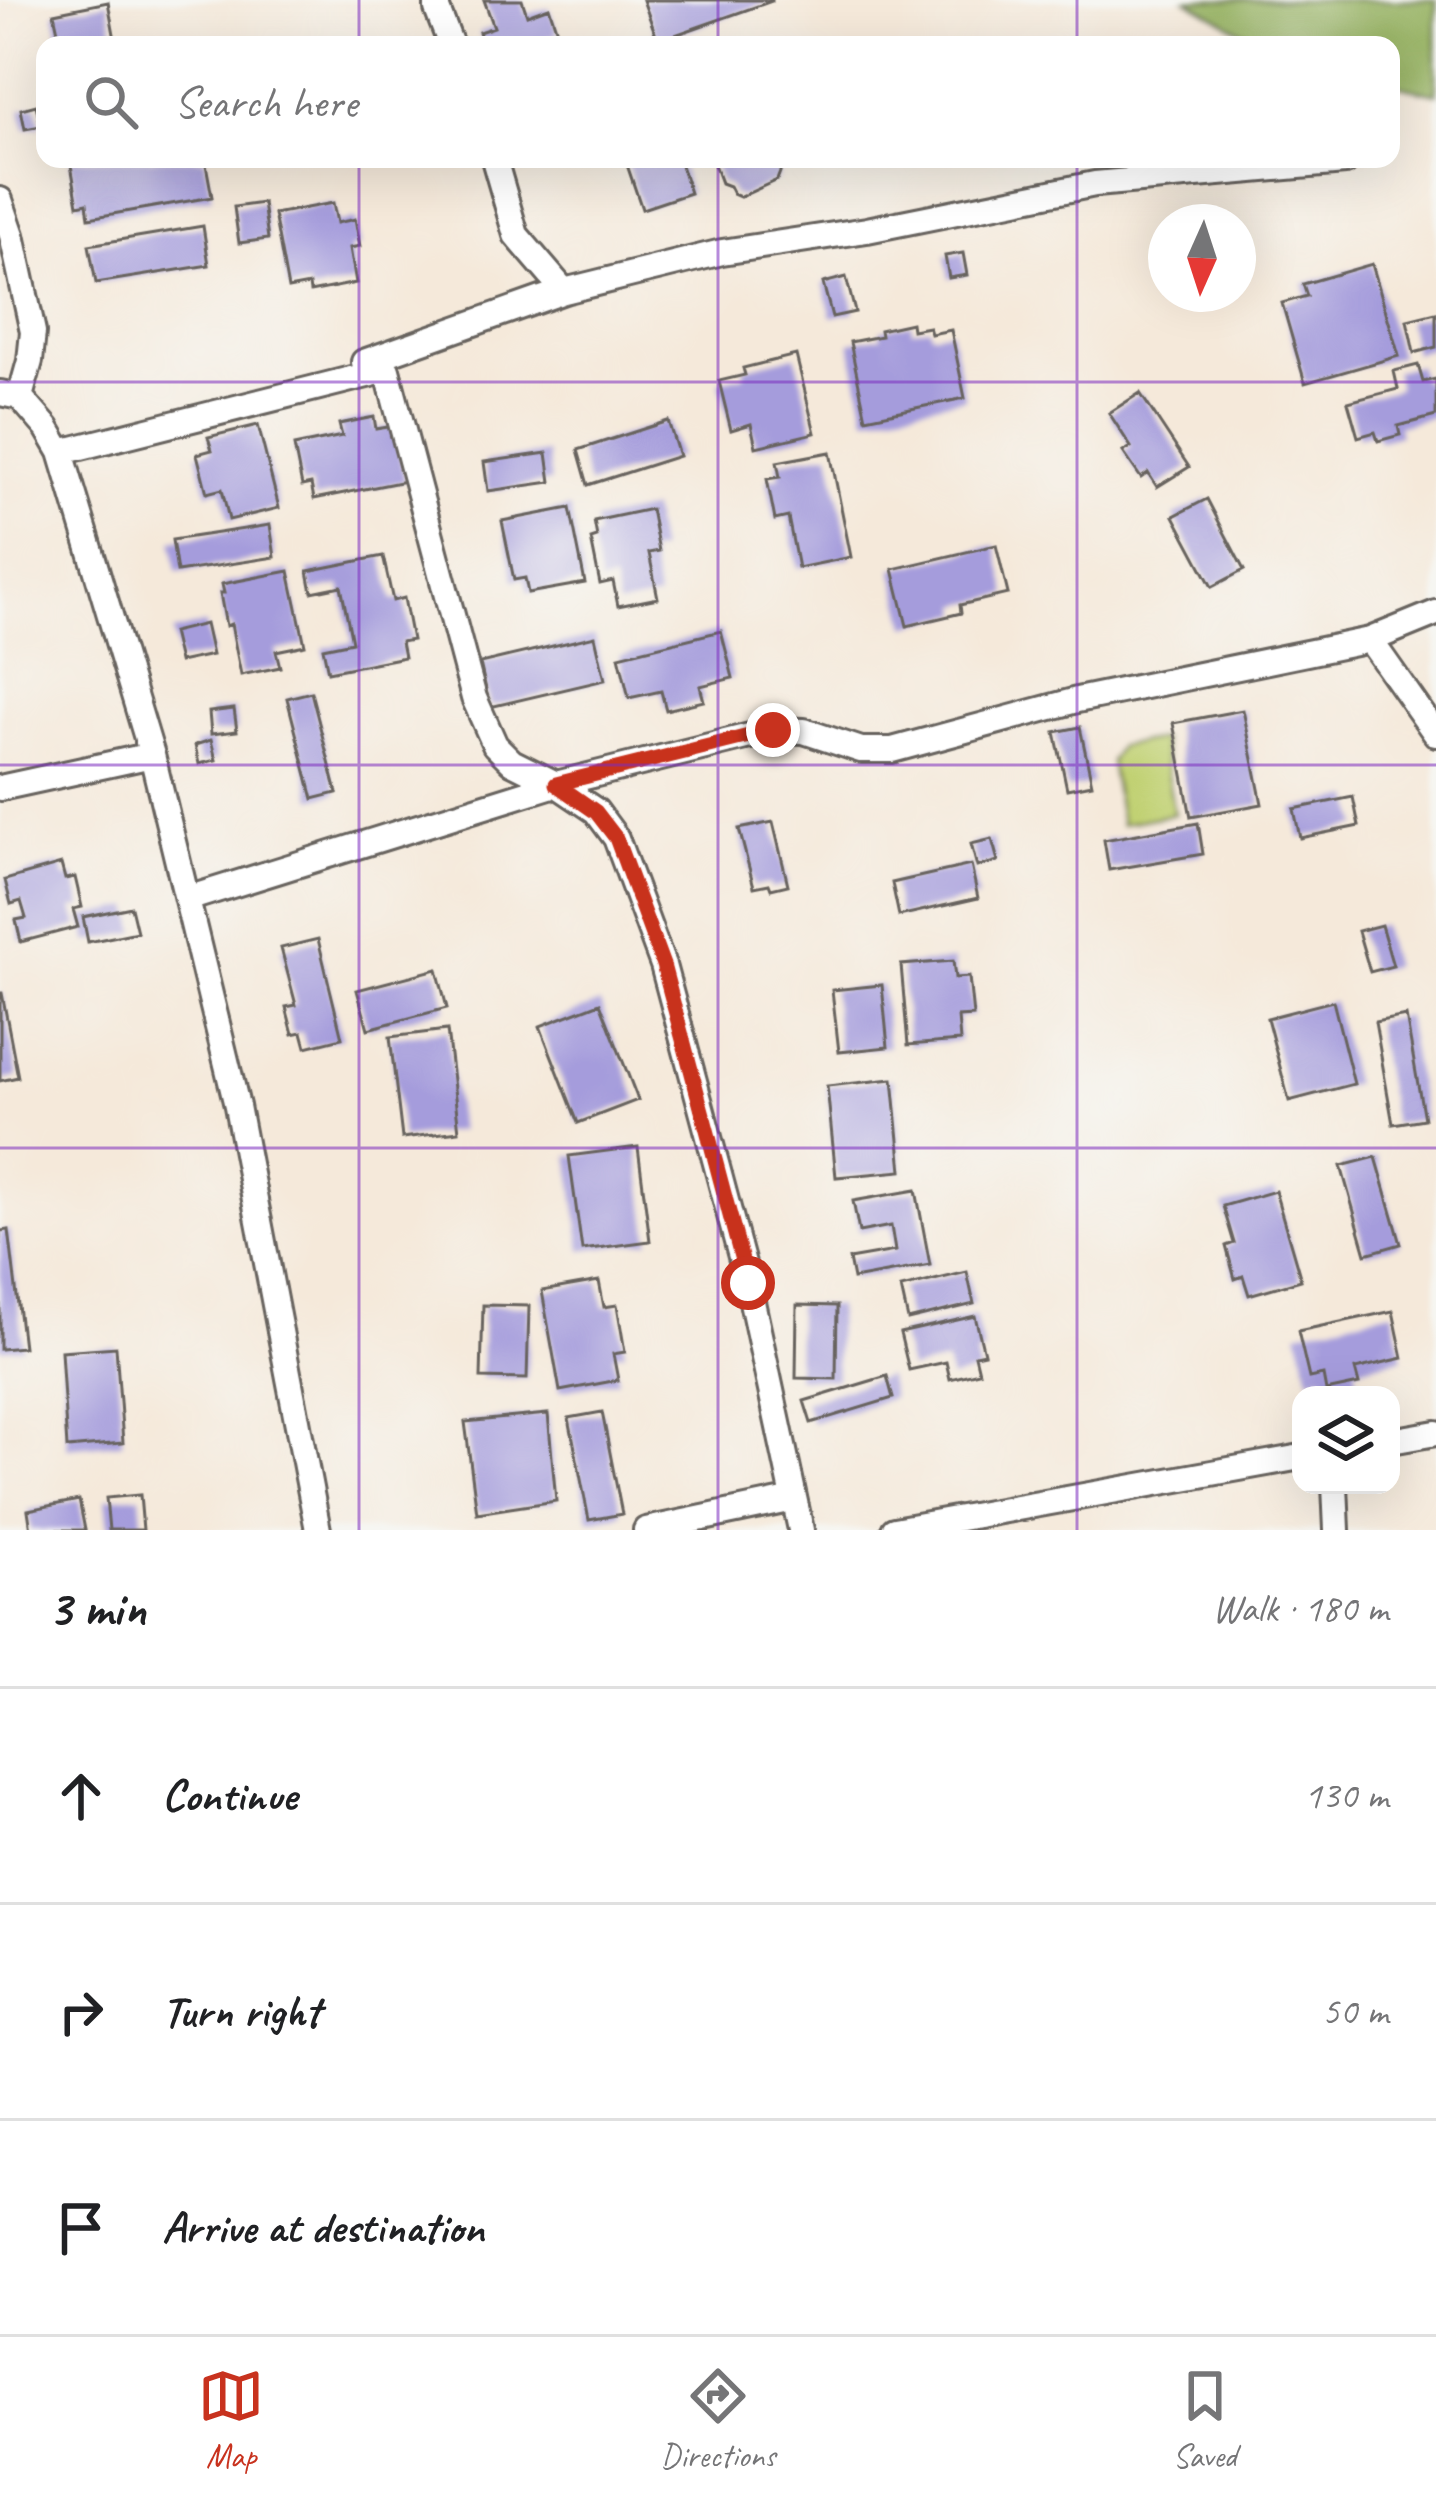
<!DOCTYPE html>
<html lang="en">
<head>
<meta charset="utf-8">
<style>
	:root { --surface:#fff; --page:#f6f6f6; --text:#202124; --muted:#757577; --line:#e0e0e0; --accent:#c8321e }
	body { margin:0; font-family:Caveat,sans-serif; background:var(--page); color:var(--text) }
	.controls { position:absolute; right:36px; bottom:36px; display:grid; overflow:hidden; border-radius:24px; box-shadow:0 12px 48px #0002 }
	.controls button { width:108px; height:108px; display:grid; place-items:center; padding:0; border:0; border-bottom:3px solid var(--line); background:var(--surface); color:var(--text); font:60px sans-serif }
	.compass { position:absolute; left:1148px; top:204px; width:108px; height:108px; border-radius:50%; background:var(--surface); box-shadow:0 12px 48px #0002; rotate:183deg }
	.stop { position:absolute; width:36px; height:36px; margin:-27px; border:9px solid #c8321e; border-radius:50%; background:#fff }
	.stop.end { background:#c8321e; border-color:#fff; box-shadow:0 3px 12px #0008 }
	.list { margin:0; padding:0; list-style:none }
	h2 { display:flex; justify-content:space-between; align-items:center; height:156px; margin:0; padding:0 48px; font-size:51px }
	h2 small { font-size:39px; font-weight:400; color:var(--muted) }
	.list li { display:grid; grid-template-columns:78px 1fr auto; gap:36px; align-items:center; box-sizing:border-box; height:216px; padding:0 48px; border-top:3px solid var(--line) }
	.list b { display:block; font-size:45px; white-space:nowrap }
	.list em { font-size:39px; font-style:normal; color:var(--muted) }
	.icon { flex:none; width:66px; height:66px; fill:none; stroke:currentColor; stroke-width:2; stroke-linecap:round; stroke-linejoin:round }
	.map { position:relative; flex:none; width:1436px; height:1530px; overflow:hidden }
	.search { position:absolute; background:var(--surface); box-shadow:0 12px 48px #0002; left:36px; right:36px; top:36px; height:132px; display:flex; align-items:center; gap:30px; box-sizing:border-box; padding:0 42px; border-radius:24px; color:var(--muted); font-size:45px }
	.sheet { height:804px; background:var(--surface) }
	nav { display:flex; justify-content:space-around; align-items:center; box-sizing:border-box; height:168px; border-top:3px solid var(--line); background:var(--surface); font-size:33px; color:var(--muted) }
	nav a { display:grid; justify-items:center; gap:6px }
	nav .on { color:var(--accent) }
	.map>svg:first-child { display:block }
	.green { fill:#c1d173; stroke:#6e7648; stroke-width:3 }
	.forest { fill:#98b365; stroke:#5a6840; stroke-width:3 }
	.building { fill:#a59cdc }
	.lines { fill:none; stroke-linecap:round; stroke-linejoin:round }
	.minor-casing { stroke:#68645e; stroke-width:30 }
	.minor { stroke:#fff; stroke-width:24 }
	.route { stroke:#c8321e; stroke-width:15 }
	.grid { fill:none; stroke:#7b2cbf; stroke-width:3; stroke-opacity:0.55 }
</style>
</head>
<body>
<div class="map">
<svg width="1436" height="1530" viewBox="0 0 1436 1530">
	<rect width="100%" height="100%" fill="#f6f6f2"/>
	<filter id="ink" filterUnits="userSpaceOnUse"><feTurbulence type="fractalNoise" baseFrequency=".00833" numOctaves="2"/><feDisplacementMap in="SourceGraphic" scale="24" xChannelSelector="R" yChannelSelector="G"/><feConvolveMatrix kernelMatrix="1 2 1 2 8 2 1 2 1" color-interpolation-filters="sRGB"/></filter>
	<filter id="wash" filterUnits="userSpaceOnUse"><feTurbulence type="fractalNoise" baseFrequency=".004" numOctaves="4" result="noise"/><feDisplacementMap in="SourceGraphic" scale="48" xChannelSelector="R" yChannelSelector="G"/><feGaussianBlur stdDeviation="2.7" result="paint"/><feColorMatrix in="noise" values="0 0 0 0 0 0 0 0 0 0 0 0 0 0 0 0 0 1.4 0 .05"/><feComposite in="paint" operator="in"/></filter>
	<g filter="url(#wash)">
		<rect width="100%" height="100%" fill="#f5e9da"/>
		<path class="green" d="M1161,739L1174,814L1121,824L1110,761L1119,746Z"/>
		<path class="forest" d="M1187,0H1436V94L1391,84V45H1266Z"/>
		<g id="blocks">
			<path class="building" d="M484,0H522L527,15L549,7L558,34L535,42L536,45H484L479,32L494,27Z
				M643,0H772V1L658,41Z
				M108,2L116,45H61L54,13Z
				M36,105L41,126L25,129L21,109Z
				M70,159H205L212,197L89,218L87,203L78,205Z
				M625,159H679L690,193L642,209Z
				M712,159H785L777,180L740,197L733,194L729,186L721,183Z
				M263,203L268,239L239,243L234,207Z
				M333,203L337,223L355,219L360,246L350,248L356,283L310,292L309,285L288,289L274,214Z
				M203,226L209,265L96,283L89,245Z
				M963,253L967,275L949,278L945,256Z
				M1372,264L1399,356L1305,383L1282,303L1307,296L1303,284Z
				M846,277L855,312L832,317L823,283Z
				M1436,313V347L1414,353L1407,320Z
				M911,323L912,330L929,327L931,334L951,330L965,398L866,418L850,342L881,336L880,330Z
				M796,355L815,433L756,447L751,424L731,430L719,381L745,375L743,368Z
				M1418,365L1423,382L1436,379V416L1398,426L1400,435L1378,441L1375,432L1358,437L1348,402L1398,389L1394,371Z
				M1140,393L1189,467L1157,487L1148,473L1141,478L1123,452L1131,447L1109,413Z
				M374,417L376,429L394,426L405,481L314,499L311,484L302,486L294,446L342,436L339,424Z
				M668,421L679,456L588,485L578,450Z
				M258,425L279,508L229,520L222,489L207,493L197,454L212,450L208,437Z
				M830,452L851,557L798,568L788,517L775,520L767,479L780,477L777,462Z
				M547,453L551,482L488,491L484,462Z
				M1207,499L1244,570L1212,587L1174,516Z
				M570,508L585,583L528,593L525,578L514,580L502,521Z
				M651,509L659,551L649,553L658,598L618,606L613,581L600,584L591,539L597,537L594,521Z
				M270,525L275,557L177,572L172,540Z
				M996,545L1008,594L960,605L961,613L907,626L893,569Z
				M383,556L393,601L404,598L412,640L401,642L404,657L328,672L323,648L352,642L341,586L312,592L308,571Z
				M289,571L305,645L276,651L280,667L241,675L231,624L226,626L220,593H224L222,584Z
				M205,624L212,655L179,662L172,632Z
				M721,631L733,678L700,686L704,701L666,710L661,691L629,698L619,656Z
				M595,636L605,680L490,707L480,663Z
				M311,692L337,793L313,799L287,698Z
				M234,709L237,731L211,734L209,712Z
				M1243,710L1262,804L1191,817L1173,723Z
				M1080,727L1092,784L1067,789L1055,732Z
				M211,740L216,760L199,764L195,745Z
				M1353,797L1359,826L1300,838L1294,809Z
				M773,822L788,885L771,889L769,884L754,887L739,829Z
				M1198,823L1203,854L1109,870L1104,840Z
				M992,839L998,861L977,867L971,844Z
				M61,864L65,879L75,877L82,907L73,909L78,927L21,942L16,920L26,918L21,901L11,904L5,880Z
				M971,865L978,898L899,916L892,883Z
				M131,907L137,932L88,942L83,917Z
				M1381,925L1393,966L1370,972L1358,931Z
				M318,939L342,1038L306,1047L302,1032L293,1034L286,1007L296,1005L281,948Z
				M953,961L955,978L969,977L973,1016L958,1017L960,1041L908,1045L901,965Z
				M437,969L447,1008L368,1029L357,990Z
				M882,985L888,1047L839,1052L832,990Z
				M0,993H2L18,1077L0,1081Z
				M1333,1001L1354,1084L1289,1101L1267,1018Z
				M600,1003L638,1100L578,1123L540,1026Z
				M1406,1016L1424,1119L1393,1124L1375,1022Z
				M447,1030L459,1131L402,1138L390,1037Z
				M893,1079L902,1171L836,1177L827,1086Z
				M638,1147L650,1241L582,1250L569,1156Z
				M1376,1157L1401,1244L1366,1254L1341,1166Z
				M916,1190L930,1265L853,1279L849,1259L895,1251L891,1226L859,1232L853,1201Z
				M1275,1191L1301,1280L1249,1295L1243,1276L1235,1279L1226,1246L1234,1243L1223,1206Z
				M9,1230L23,1347L0,1349V1231Z
				M967,1272L974,1304L908,1320L901,1288Z
				M599,1281L604,1307L617,1305L625,1352L613,1354L618,1380L560,1391L542,1291Z
				M483,1305L529,1306L527,1379L481,1378Z
				M797,1305L837,1306L836,1379L796,1378Z
				M1393,1311L1403,1358L1355,1369L1359,1384L1326,1391L1323,1375L1309,1378L1298,1331Z
				M975,1316L984,1353L975,1355L979,1372L950,1379L946,1362L909,1370L900,1333Z
				M116,1347L123,1443L67,1448L61,1351Z
				M887,1376L893,1398L811,1423L804,1401Z
				M602,1412L622,1514L589,1520L569,1418Z
				M548,1414L556,1501L477,1513L465,1422Z
				M140,1495L143,1530H109L106,1498Z
				M79,1500L85,1530H31L28,1510Z"/>
		</g>
	</g>
	<g filter="url(#ink)">
		<use href="#blocks" fill-opacity="0" stroke="#68645e" stroke-width="3"/>
		<g class="lines">
			<defs>
				<path id="minor" d="M437,0V9L451,45
					M494,159L516,235L564,291
					M0,200L12,235L33,332L30,361L20,397
					M364,362L564,291L722,252L867,230L1095,184L1345,162
					M0,393L20,397L47,428L61,452L152,755L237,1106L318,1530
					M61,452L387,370L474,698L495,745L512,762L556,784L596,811L616,838L663,965L748,1283L801,1530
					M1370,640L1436,734
					M0,788L152,755
					M187,899L556,784L774,730L804,731L861,750H892L1077,700L1370,640L1436,613
					M1391,1441L1436,1433
					M1335,1485L1337,1530
					M646,1530L794,1499
					M894,1530L1301,1457"/>
			</defs>
			<use href="#minor" class="minor-casing"/>
			<use href="#minor" class="minor"/>
		</g>
	</g>
	<g class="lines" filter="url(#ink)">
		<path class="route" d="M748,1283L663,965L616,838L596,812L556,784L773,730"/>
	</g>
	<path class="grid" d="M359,0V45M718,0V45M1077,0V45M359,159V1530M718,159V1530M1077,159V1530M0,382H1436M0,765H1436M0,1148H1436"/>
</svg>
<div class="controls">
<button><svg class="icon" aria-label="layers" viewBox="0 0 24 24"><path d="M12 4l9 5-9 5-9-5zM3 14l9 5 9-5"/></svg></button>
</div>
<svg class="compass" viewBox="-18 -18 36 36"><path d="M0-13l5 13h-10z" fill="#e53935"/><path d="M0 13l5-13h-10z" fill="#757577"/></svg>
<div class="stop" style="left:748px;top:1283px"></div>
<div class="stop end" style="left:773px;top:730px"></div>
<div class="search"><svg class="icon" aria-label="search" viewBox="0 0 24 24"><circle cx="10" cy="10" r="6"/><path d="M15 15l6 6"/></svg>Search here</div>
</div>
<section class="sheet">
<h2>3 min<small>Walk · 180 m</small></h2>
<ul class="list">
<li><svg class="icon" aria-label="ahead" viewBox="0 0 24 24"><path d="M12 20V5M6 11l6-6 6 6"/></svg><div><b>Continue</b></div><em>130 m</em></li>
<li><svg class="icon" aria-label="right" viewBox="0 0 24 24"><path d="M7 20v-9h11M14 6l5 5-5 5"/></svg><div><b>Turn right</b></div><em>50 m</em></li>
<li><svg class="icon" aria-label="arrive" viewBox="0 0 24 24"><path d="M6 21V4h12l-3 4 3 4H6"/></svg><div><b>Arrive at destination</b></div></li>
</ul>
</section>
<nav>
<a class="on"><svg class="icon" aria-label="map" viewBox="0 0 24 24"><path d="M3 6l6-2 6 2 6-2v14l-6 2-6-2-6 2zM9 4v14M15 6v14"/></svg>Map</a>
<a><svg class="icon" aria-label="directions" viewBox="0 0 24 24"><path d="M12 3l9 9-9 9-9-9zM9 14v-3h6M13 9l2 2-2 2"/></svg>Directions</a>
<a><svg class="icon" aria-label="saved" viewBox="0 0 24 24"><path d="M7 4h10v16l-5-4-5 4z"/></svg>Saved</a>
</nav>
</body>
</html>
